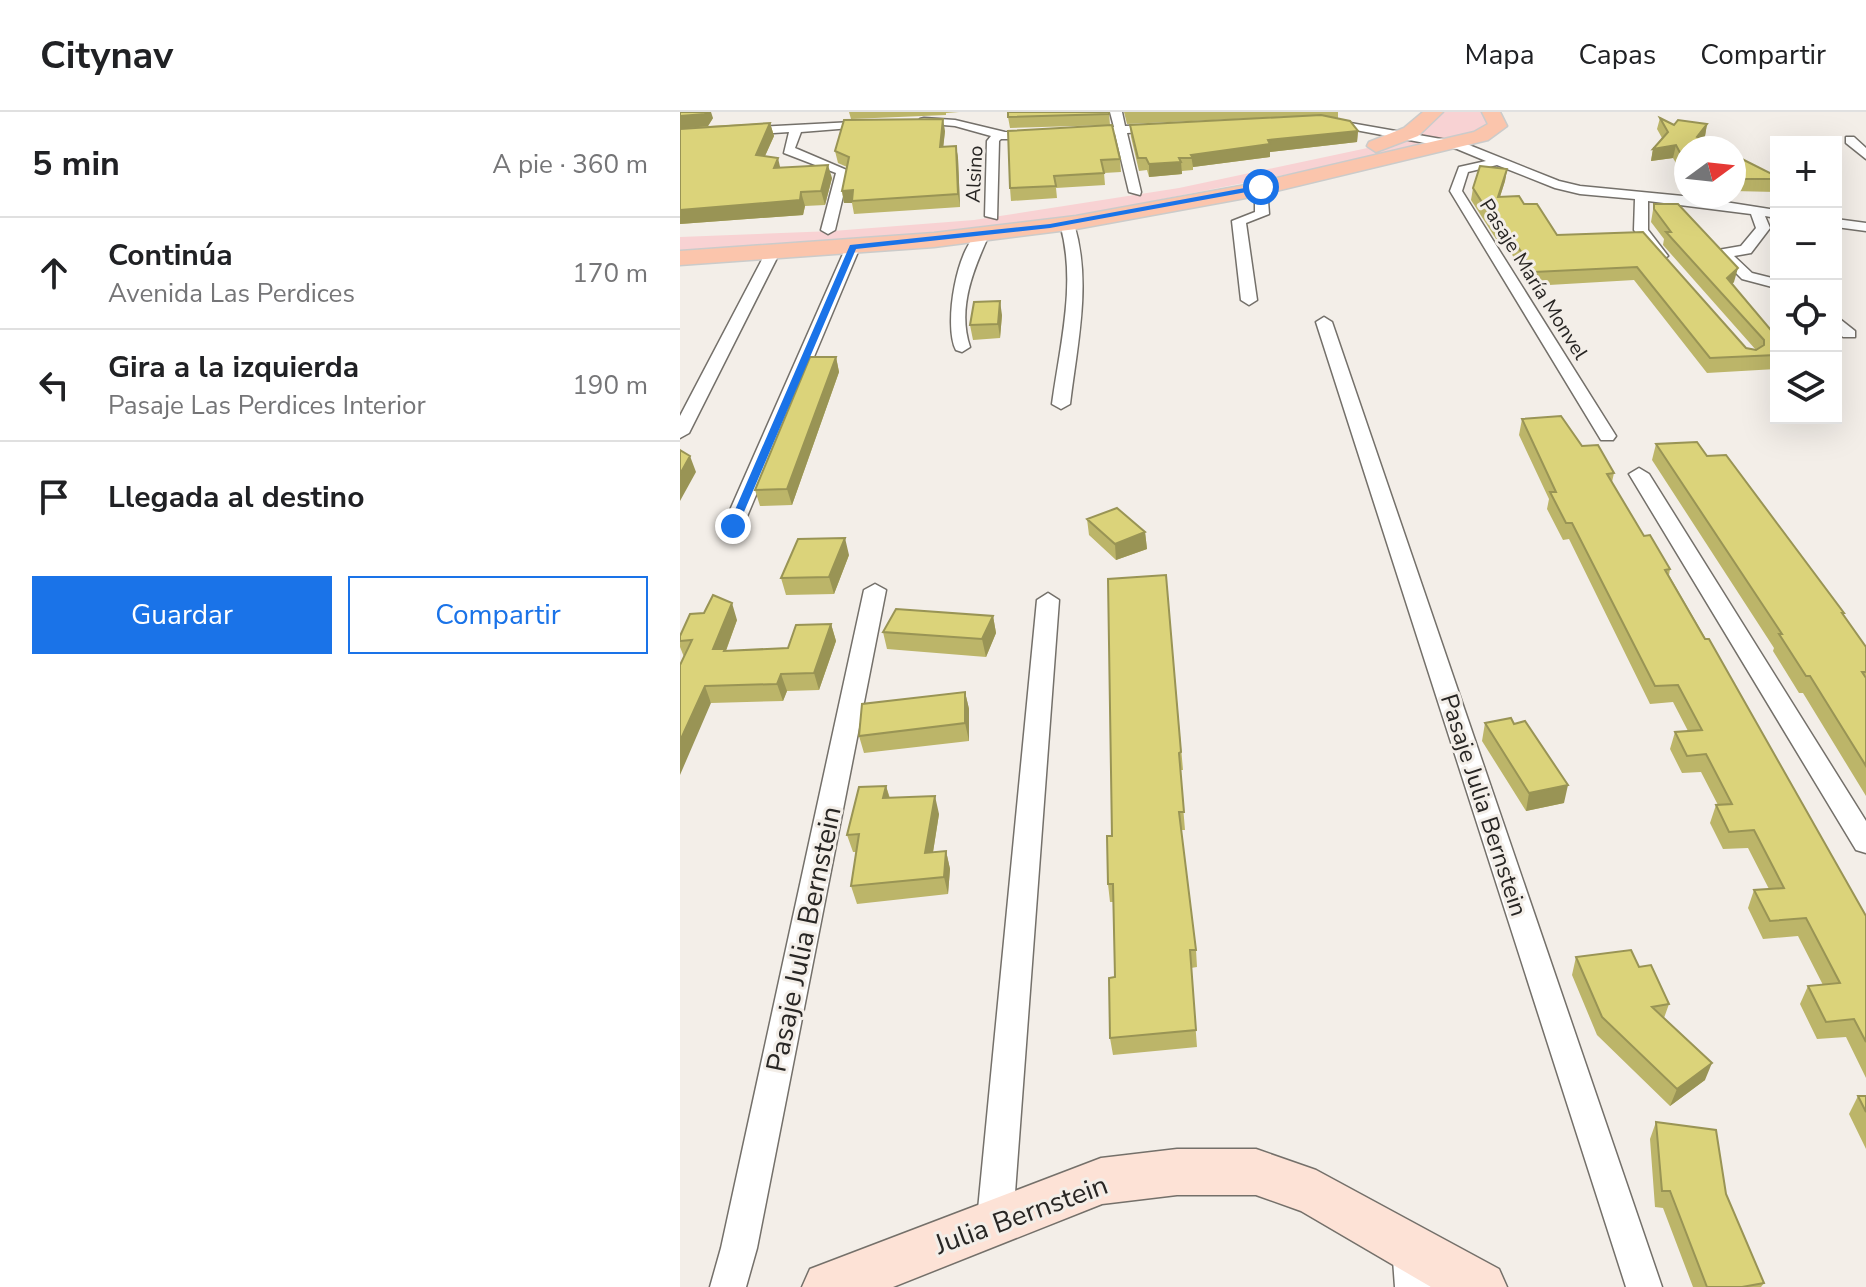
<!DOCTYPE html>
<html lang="es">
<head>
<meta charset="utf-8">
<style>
	:root { --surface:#fff; --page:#f2f2f2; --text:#202124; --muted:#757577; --line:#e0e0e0; --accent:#1a73e8 }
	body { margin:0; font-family:"Nunito Sans",sans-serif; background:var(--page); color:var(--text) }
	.controls { position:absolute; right:24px; top:24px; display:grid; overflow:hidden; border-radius:0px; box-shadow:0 8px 32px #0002 }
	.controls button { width:72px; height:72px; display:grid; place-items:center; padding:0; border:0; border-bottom:2px solid var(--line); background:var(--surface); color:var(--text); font:40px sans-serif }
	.compass { position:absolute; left:994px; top:24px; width:72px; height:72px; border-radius:50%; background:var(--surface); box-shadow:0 8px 32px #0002; rotate:75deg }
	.stop { position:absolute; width:24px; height:24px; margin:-18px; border:6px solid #1a73e8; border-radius:50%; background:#fff }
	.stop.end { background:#1a73e8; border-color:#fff; box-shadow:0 2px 8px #0008 }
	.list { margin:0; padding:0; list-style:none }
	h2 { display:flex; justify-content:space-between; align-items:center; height:104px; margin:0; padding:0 32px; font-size:34px }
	h2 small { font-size:26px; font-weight:400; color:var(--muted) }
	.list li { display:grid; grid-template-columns:52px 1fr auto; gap:24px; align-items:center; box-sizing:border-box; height:112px; padding:0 32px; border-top:2px solid var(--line) }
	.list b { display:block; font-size:30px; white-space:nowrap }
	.list p { margin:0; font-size:26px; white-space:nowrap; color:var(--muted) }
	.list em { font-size:26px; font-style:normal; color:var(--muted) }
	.actions { display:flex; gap:16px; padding:24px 32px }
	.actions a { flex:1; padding:18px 0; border:2px solid var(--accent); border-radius:0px; text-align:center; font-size:28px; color:var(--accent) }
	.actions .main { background:var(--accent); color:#fff }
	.icon { flex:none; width:44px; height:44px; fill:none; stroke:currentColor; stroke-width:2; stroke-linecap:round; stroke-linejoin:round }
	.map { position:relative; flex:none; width:1186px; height:1175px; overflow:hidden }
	header { display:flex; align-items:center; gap:48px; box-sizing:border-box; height:112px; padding:0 40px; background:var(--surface); border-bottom:2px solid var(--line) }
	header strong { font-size:38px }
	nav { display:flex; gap:44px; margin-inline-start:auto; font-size:28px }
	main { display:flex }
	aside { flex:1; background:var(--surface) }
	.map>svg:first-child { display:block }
	.green { fill:#f8d2d3 }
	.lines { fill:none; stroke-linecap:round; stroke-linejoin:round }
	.street-casing { stroke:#74706a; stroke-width:3 }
	.secondary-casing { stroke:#74706a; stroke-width:3 }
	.primary-casing { stroke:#cbcbca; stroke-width:3 }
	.street { fill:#fff; fill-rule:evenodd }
	.secondary { fill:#fde2d6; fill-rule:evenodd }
	.primary { fill:#fbc5ac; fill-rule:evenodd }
	.wall { fill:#bcb569 }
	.shaded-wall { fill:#999455 }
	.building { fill:#dbd37a; stroke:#999455; stroke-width:2 }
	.route { fill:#1a73e8 }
	.labels { text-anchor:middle; stroke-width:6; stroke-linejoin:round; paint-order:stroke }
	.far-street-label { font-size:20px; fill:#282624; stroke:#f3eee8 }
	.street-label { font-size:24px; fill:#282624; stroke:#f3eee8 }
	.near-street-label { font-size:28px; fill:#282624; stroke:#f3eee8 }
</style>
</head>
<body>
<header>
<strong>Citynav</strong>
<nav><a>Mapa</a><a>Capas</a><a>Compartir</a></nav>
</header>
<main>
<aside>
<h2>5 min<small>A pie · 360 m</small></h2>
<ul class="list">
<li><svg class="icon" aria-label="ahead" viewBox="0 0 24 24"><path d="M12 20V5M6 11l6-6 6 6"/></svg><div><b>Continúa</b><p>Avenida Las Perdices</p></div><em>170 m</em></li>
<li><svg class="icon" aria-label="left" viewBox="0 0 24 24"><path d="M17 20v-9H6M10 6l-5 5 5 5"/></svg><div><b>Gira a la izquierda</b><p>Pasaje Las Perdices Interior</p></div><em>190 m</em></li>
<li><svg class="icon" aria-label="arrive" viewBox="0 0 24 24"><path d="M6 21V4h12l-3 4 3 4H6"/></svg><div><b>Llegada al destino</b></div></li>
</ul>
<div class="actions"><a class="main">Guardar</a><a>Compartir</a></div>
</aside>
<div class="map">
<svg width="1186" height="1175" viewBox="0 0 1186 1175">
	<rect width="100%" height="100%" fill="#f3eee8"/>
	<path class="green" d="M757,0H808L811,17L736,37L396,104L252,124L0,142V125L153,119L294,108L499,76L711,31Z"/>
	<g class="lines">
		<defs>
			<path id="street" d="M430,0H442L445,14L482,13L488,16L482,19L447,21L461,80L460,83L449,80L435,22L403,24L397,20L403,16L434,15Z
				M244,6L275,8L325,20L362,21V25L358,27H321L319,29L317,107L305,104L307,29L311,24L275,14L240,11V7Z
				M642,6L784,31L879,69L900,74L1013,85L1096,98V106L1085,104L1090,116L1071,141L1054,144L1072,161L1096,167V176L1062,167L1036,141L1038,138L1061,134L1076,116L1071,102L968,89V118L988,144L981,148L976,147L954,118L955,87L900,82L875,76L817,53L788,60L782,79L936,324L933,328H921L770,79L779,55L806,49L777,37L638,11V7Z
				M192,9L198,12L196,14L121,20L115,36L169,59L155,118L148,122L141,118L156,61L104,41L109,20L0,27V19Z
				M1166,25H1174L1186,36V47L1166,31Z
				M581,71L587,75L589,102L566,111L577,188L569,193L561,188L552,109L575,100V75Z
				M1156,107L1186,111V119L1156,115Z
				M387,108L394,112C412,170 397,233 390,292L381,297L372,292C380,233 397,170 380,112Z
				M302,119L309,123C293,158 277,197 290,235L282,240L276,238C263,214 277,129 302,119Z
				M173,131L180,135L63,414L53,420L46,418L43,414L166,135Z
				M93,136L100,140L9,321L0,326V304L86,140Z
				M1156,204L1175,219V225H1163L1156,218Z
				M644,205L652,210L982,1175H946L636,210Z
				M959,356L969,362L1186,709V741L1176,738L949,362Z
				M195,472L206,478L77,1136L66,1175H30L41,1136L184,478Z
				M368,481L379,488L333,1108L327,1120L315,1125L303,1120L297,1108L357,488Z
				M730,1116L743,1122L748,1134L751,1175H715L712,1134L717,1122Z"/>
			<path id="secondary" d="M497,1037H576L636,1058L819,1157L827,1175H751L621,1099L576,1083H497L422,1092L213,1175H122L130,1157L421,1046Z"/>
			<path id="primary" d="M743,0H763L738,24L696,40L687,34L689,30L724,16Z
				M802,0H820L827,14L808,28L571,85L396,117L254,135L0,153V139L254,121L396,104L571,72L794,20L808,12Z"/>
		</defs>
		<use href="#street" class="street-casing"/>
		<use href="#secondary" class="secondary-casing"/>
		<use href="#primary" class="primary-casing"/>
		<use href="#street" class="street"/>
		<use href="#secondary" class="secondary"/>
		<use href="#primary" class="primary"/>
	</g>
	<path class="wall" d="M0,0L33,6L28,14L90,11L94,24L85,44L100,56L152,66L145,93L125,94L123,103L0,112Z
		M169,0H279L266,1V3L171,7Z
		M429,0L430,13L330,16L328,5Z
		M444,0H658V6L641,3L447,12Z
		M980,6L994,13L1027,12L1025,24L1022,27L1006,36V68L993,46L971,49L973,37L982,26L977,17Z
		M450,13L678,19L677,30L590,40V45L513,55V58L502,59V62L469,65L467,58L459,59L451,25Z
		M265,19L263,35L276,34L278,46L280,95L174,102L172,91H164L162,79L167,55L158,51L155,39Z
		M328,19L440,47L441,60L424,61L425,73L376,76L377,86L331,89L330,76Z
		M1054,43L1096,64V80L1054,79Z
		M827,57L825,69L820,85L844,92L877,123L963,120L1066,236L1076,238L983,133L984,127L971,110L974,92L1054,170L1052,172L1096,224V257L1027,261L954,168L852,174L822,127H816L791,88L793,76Z
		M322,203L320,226L293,228L290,213Z
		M156,245L159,260L112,393L80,394L75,378Z
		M842,307L902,334L934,361L932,370L964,424L990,457L989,463L1186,804V966L1166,925L1137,927L1120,892L1128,874L1143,873L1118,824L1083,827L1068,796L1074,778L1089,777L1068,736L1043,737L1030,711L1036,693H1038L1021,660L1002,661L990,637L995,620L1008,619L993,590L970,592L889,427L883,428L867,397L869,387L839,323Z
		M976,332L1027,344L1164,501V504L1186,535V684L1123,581H1119L1093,539L1094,536L972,348Z
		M407,407L465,420L467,437L436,448L409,423Z
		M169,443L154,482L106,483L101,466Z
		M486,463L503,658H500L505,718H501L516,838L517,855L511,856L517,935L433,943L430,926L435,865L433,790H430L428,772L432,724Z
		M24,501L57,508L46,539L108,536L151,512L156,529L139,578L107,579L103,589L31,591L4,545L0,535V524Z
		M313,504L316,521L306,545L207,537L203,520Z
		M285,580L289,597V629L184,641L179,624Z
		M805,611L884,691L846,699L802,629Z
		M206,674L210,686L259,702L253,740L266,739L270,757L268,782L177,792L171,774L176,740H173L167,723Z
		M896,845L959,855L989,892L984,906L1025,968L990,994L917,923L892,863Z
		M1178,984H1186V1037L1169,1002Z
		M976,1010L1046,1082L1084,1171L1081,1175H1013L983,1096L975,1095L970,1027Z"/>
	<path class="shaded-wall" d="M26,0H31L33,6L28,14L0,17V4Z
		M263,7L265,19L262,47L260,35Z
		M90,11L94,24L79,57L76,43Z
		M1027,12L1025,24L1015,36L1017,25Z
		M678,19L677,30L590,40V45L513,55L511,43L588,28Z
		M996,33L993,46L971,49L973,37Z
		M276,34L278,46L280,95L278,82Z
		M98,46L101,59L94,56Z
		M501,50L502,62L469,65V52Z
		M148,53L152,66L145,93L141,79Z
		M827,57L825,69L816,97L818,85Z
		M173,78L172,91H164L162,79Z
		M121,80L125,94L123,103L0,112V98Z
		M1058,156L1054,170L1043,180L1047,166Z
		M320,189L322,203L320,226L318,212Z
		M156,245L159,260L112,393L107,377Z
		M10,344L16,360L0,389V362Z
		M465,420L467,437L436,448L435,432Z
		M165,426L169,443L154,482L149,465Z
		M52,491L57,508L46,538L52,554L33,537Z
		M313,504L316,521L306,545L302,527Z
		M151,512L156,529L139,578L134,561Z
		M101,562L107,579L103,589L97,572Z
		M25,574L31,591L0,663V629Z
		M285,580L289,597V629L285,611Z
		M888,673L884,691L846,699L849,681Z
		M206,674L211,692L203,686Z
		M255,684L259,702L250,759L245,741Z
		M266,739L270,757L268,782L264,765Z
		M1032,951L1025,968L990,994L997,977Z"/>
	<path class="building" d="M0,0H26L25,2L0,4Z
		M328,0H429V2L328,5Z
		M641,3L670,9L678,19L588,28L590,32L511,43L513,46H499L501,50L469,52L466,46H458L450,13Z
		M980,6L994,13L998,8L1027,12L1017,25L1040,36H1006V52L996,33L973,37L988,20Z
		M263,7L260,35L276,34L278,82L172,89L173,78L162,79L169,45L155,39L164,8Z
		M90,11L76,43L98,46L94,56L148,53L141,79L121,80L120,88L0,98V17Z
		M432,13L440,47L421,48L424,61L374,64L376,74L330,76L328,19Z
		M1054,43L1096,64V67H1054Z
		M800,54L827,57L818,85L839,84L844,92H857L877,123L963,120L1066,236L1076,238L1084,233V228L986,120H991L974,97V92H998L1058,156L1047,166L1096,224V243L1030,246L957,155L854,160L824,113L817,114L793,76Z
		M320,189L318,212L290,213L294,190Z
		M130,245H156L107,377L75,378Z
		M881,304L902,334L918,333L934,361L927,362L964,424L970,423L990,457L985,458L1025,527H1029L1186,804V930L1174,907L1146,910L1128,874L1160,871L1126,806L1090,809L1074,778L1104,776L1074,718L1049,720L1036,693L1052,692L1026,642L1007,644L995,620L1022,618L998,573L975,574L892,411H886L870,380H876L842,307Z
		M1017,330L1027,344L1046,343L1164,501H1162L1186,535V560H1182L1186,566V654L1130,564H1126L1099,522H1102L976,332Z
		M0,338L10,344L0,362Z
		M437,396L465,420L435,432L407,407Z
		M165,426L149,465L101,466L118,427Z
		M486,463L501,640L499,641L504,700H499L516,838H510L516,918L430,926L429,866L435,865L433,772H428L427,724H432L428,467Z
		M33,483L52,491L33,537H45L44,539L108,536L116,513L151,512L134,561L101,562L97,572L25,574L0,629V553L12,528L0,529V524L10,502L24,501Z
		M216,497L313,504L302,527L203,520Z
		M285,580V611L179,624L182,592Z
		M831,606L834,612L845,609L888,673L849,681L805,611Z
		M206,674L203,686L255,684L245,741L266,739L264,765L171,774L179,722L167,723L179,675Z
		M951,838L959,855L971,853L989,892L972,895L1032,951L997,977L922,905L896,845Z
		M1178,984H1186V1000Z
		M976,1010L1036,1018L1046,1082L1084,1171L1062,1175H1027L990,1079H982Z"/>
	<path class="route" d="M581,73L583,77L370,116L176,137L58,414L53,418L48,414L170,133L370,112Z"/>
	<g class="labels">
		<g class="far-street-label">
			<text transform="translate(294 62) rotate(-87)" y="7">Alsino</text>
			<text transform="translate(854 167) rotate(58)" y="7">Pasaje María Monvel</text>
		</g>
		<g class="street-label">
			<text transform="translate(804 693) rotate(72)" y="8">Pasaje Julia Bernstein</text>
		</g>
		<g class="near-street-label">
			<text transform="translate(123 827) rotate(-78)" y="10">Pasaje Julia Bernstein</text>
			<text transform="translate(341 1102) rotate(-20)" y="10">Julia Bernstein</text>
		</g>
	</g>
</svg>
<div class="controls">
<button>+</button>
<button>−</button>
<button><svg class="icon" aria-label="locate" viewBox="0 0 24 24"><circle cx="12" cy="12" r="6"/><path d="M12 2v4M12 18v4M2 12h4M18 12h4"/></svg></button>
<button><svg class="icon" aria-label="layers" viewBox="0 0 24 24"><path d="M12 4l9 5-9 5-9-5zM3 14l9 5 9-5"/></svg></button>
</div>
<svg class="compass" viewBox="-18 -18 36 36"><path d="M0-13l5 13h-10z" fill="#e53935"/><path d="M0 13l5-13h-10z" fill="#757577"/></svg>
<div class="stop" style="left:581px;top:75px"></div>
<div class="stop end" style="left:53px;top:414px"></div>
</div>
</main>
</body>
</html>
